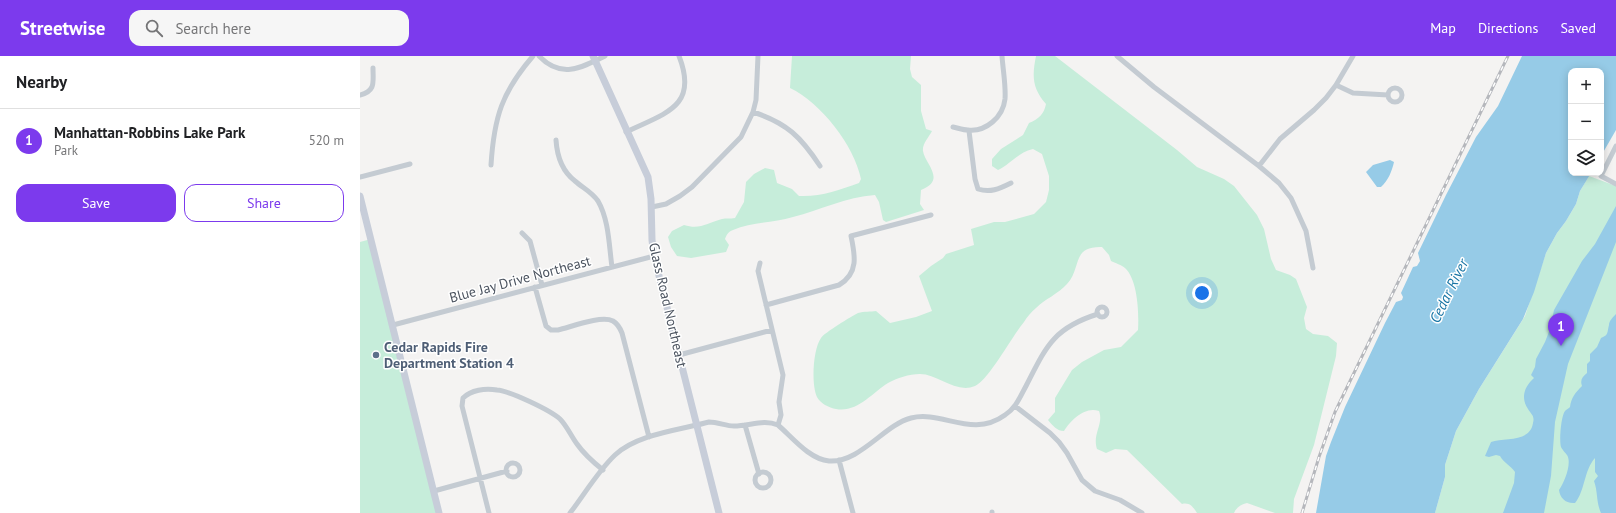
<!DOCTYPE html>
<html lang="en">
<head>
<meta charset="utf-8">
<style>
	:root { --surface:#fff; --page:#f6f6f6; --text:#202124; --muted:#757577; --line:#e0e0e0; --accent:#7c3aed }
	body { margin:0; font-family:"PT Sans",sans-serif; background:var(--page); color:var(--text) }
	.controls { position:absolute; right:12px; top:12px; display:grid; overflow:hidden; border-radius:8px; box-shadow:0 2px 10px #0003 }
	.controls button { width:36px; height:36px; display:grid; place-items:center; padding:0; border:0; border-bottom:1px solid var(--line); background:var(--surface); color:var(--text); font:20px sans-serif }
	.you { position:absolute; left:842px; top:237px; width:14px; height:14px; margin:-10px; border:3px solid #fff; border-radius:50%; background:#1a73e8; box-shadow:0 0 0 6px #1a73e833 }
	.badge { display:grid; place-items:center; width:26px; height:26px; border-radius:50%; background:var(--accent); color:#fff; font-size:13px; font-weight:700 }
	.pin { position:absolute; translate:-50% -33px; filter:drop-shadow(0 1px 2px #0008) }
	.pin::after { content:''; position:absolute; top:21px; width:14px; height:12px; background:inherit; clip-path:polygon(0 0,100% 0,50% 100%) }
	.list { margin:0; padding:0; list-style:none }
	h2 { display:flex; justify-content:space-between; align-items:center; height:52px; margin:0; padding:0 16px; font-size:17px }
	h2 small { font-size:13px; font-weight:400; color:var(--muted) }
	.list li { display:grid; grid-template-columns:26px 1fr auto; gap:12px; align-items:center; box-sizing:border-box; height:64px; padding:0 16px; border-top:1px solid var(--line) }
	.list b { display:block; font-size:15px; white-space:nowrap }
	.list p { margin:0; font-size:13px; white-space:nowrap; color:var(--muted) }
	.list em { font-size:13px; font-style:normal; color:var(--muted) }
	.actions { display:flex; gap:8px; padding:12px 16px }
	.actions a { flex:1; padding:9px 0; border:1px solid var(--accent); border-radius:12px; text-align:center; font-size:14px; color:var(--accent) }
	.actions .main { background:var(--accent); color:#fff }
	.icon { flex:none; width:22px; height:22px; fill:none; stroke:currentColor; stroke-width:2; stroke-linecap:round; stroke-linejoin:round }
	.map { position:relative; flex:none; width:1256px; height:457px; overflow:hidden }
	header { display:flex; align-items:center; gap:24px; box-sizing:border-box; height:56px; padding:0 20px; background:var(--accent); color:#fff }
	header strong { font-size:19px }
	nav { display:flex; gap:22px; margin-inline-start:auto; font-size:14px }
	.search { width:280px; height:36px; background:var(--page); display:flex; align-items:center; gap:10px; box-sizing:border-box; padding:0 14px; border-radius:12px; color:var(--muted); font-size:15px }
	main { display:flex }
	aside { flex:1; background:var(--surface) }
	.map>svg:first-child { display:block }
	.green { fill:#c6edda }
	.water { fill:#96cbe7 }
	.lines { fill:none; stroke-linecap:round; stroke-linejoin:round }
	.street { stroke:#c4cbd2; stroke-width:5 }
	.secondary { stroke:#c7cdd9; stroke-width:7 }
	.rail-casing { stroke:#b5b7bc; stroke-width:3 }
	.rail { stroke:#fff; stroke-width:1.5; stroke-dasharray:4.5; stroke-linecap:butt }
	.service-dot { fill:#5c6f8a; stroke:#fff; stroke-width:1.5 }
	.labels { text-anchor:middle; stroke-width:3; stroke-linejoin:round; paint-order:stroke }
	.street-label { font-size:14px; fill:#4b535f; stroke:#fff }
	.service-label { font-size:14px; font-weight:bold; fill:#4e5e75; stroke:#fff; text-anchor:start }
	.water-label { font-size:15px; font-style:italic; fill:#1875a5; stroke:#fff }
</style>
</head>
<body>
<header>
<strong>Streetwise</strong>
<div class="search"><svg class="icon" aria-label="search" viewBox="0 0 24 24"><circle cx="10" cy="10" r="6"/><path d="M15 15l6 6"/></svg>Search here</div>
<nav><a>Map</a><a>Directions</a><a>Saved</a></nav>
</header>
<main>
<aside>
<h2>Nearby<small></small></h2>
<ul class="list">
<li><span class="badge">1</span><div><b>Manhattan-Robbins Lake Park</b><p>Park</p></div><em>520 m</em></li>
</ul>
<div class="actions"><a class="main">Save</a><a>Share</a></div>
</aside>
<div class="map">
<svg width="1256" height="457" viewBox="0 0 1256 457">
	<rect width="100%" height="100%" fill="#f4f3f2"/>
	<path class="green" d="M432,0H551L550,13L552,21L561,29V55L566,73L572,75C569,81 562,88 563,95C565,108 587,124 561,134L560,148L564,154L526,166L523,164L519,146L515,139C486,141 460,154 433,161C413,167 391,166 373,174C368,176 367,178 365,183L369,189L366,196L331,202L317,200L311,191L308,181L312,175L324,169C340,174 347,167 362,163C366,162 370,163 375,162L384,146L386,126L394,118L405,112L414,114L417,127L432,133L439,140C461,141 479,134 499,127L501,123C494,89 461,47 430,32Z
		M676,0H695L817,94L837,111L864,123L874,130L897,159L904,173L911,203L916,214L930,219L936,223L947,251L944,262L946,273L953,278L968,280L977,287L976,300L954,389L934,443L933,457H915L887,447C881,448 876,452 874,457H837C833,451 830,446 822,448L767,394L755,393L746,397L737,393C732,378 744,368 739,355C725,350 711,364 704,375C697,375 693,370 688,364L695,356V342L712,314L722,306L744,294L761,291L778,274C779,258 778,224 765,212C762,209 755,207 751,205L749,199L742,191C711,190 722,212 707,228C698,238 685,243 676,252C671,256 667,261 664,266C653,279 628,325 615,330C596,338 578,318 560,318C549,318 537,322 528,327C512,337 497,357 476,353C469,352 460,347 457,341C451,329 453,293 461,282C464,277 492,260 498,257C504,255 511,256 516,255L530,267L556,261L572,255L559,220L571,210L583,202L586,198L614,189L611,173L634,166H645L674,158L686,146L689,134V120L682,98L673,93C657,97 652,107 638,114L632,110V103L641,93L663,79L669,67C679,63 684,58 686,48C672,32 672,20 676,0Z
		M1229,120L1256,130V457H1075L1085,421V409L1096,375L1119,333L1165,260L1186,197L1197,177L1206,165L1216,148L1220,135Z
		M11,183L79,457H0V186Z"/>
	<path class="water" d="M1162,0H1256V74L1241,100V15H1211V117H1231L1220,135L1216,148L1206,165L1197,177L1186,197L1174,236L1163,263L1119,333L1096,375L1085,409V421L1075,457H956L966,400L971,386L985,351L1025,267L1036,246L1042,244L1043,241L1041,237L1053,211L1057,210L1060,205L1058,197L1086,139L1116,81L1138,50Z
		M1030,104L1034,106C1032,115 1028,125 1021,131H1017L1006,116L1013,109Z
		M1256,150V186L1208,308L1195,366L1191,420L1184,457H1143L1154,427L1155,416C1150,409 1144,407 1140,400L1136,399L1129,401L1125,400L1131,386C1144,381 1170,387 1173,367C1175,360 1171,358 1168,353C1160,341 1165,330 1174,322L1171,319L1175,311L1176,303L1185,286L1190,273L1194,254L1222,205L1235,188Z
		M1256,258V457H1241C1236,446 1238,436 1234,425L1238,420L1235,416V402C1224,414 1225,435 1215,447C1206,448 1200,442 1199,434C1204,427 1211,410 1208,401C1207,398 1203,395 1201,391C1199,385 1201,360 1205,355C1206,354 1209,352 1210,351C1211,342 1215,337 1222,330C1220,324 1222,321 1227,317V308L1230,305V298L1237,291L1241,282C1249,279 1247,276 1249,269C1249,265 1253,261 1256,258Z"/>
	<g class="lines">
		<path class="street" d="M179,0C201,23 221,12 245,0
			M757,0L794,31L899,110L919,127L931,142L946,175L953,212
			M976,29L993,37L1028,39
			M1028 39a7 7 0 1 1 14 0a7 7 0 1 1-14 0Z
			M0,39C16,35 13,26 13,12
			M393,56C427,67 441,81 460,110
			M593,71C598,72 603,74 608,74C626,76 643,61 645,43C646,30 643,14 642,0
			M609,75L615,123L618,133C630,137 639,133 651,127
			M266,76C305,57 339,51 319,0
			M196,84C197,100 202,115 215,125C223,132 232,136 238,145C249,164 249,190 252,211
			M1256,90L1241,120L1256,128
			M131,109C134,61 142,36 173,0
			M899,110L920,83L954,54L966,42L976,29L993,0
			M0,121L50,108
			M292,151L306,148L320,140L332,131L381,81L393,56L396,44L398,0
			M162,177L170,185L182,229
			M400,207L398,215L423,319L419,346L421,359L418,369
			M175,231L186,270L191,274H198C211,271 241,259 253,265C258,268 260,272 262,277L289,381
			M406,249L479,229C499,217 495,199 491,180L571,159
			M737 256a5 5 0 1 1 10 0a5 5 0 1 1-10 0Z
			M33,269L294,200
			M319,299L412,274
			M655,350L690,377L699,386L707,397L722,424L735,435L760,444L782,457
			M385,369L399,418
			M479,404L493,457
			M146 414a7 7 0 1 1 14 0a7 7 0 1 1-14 0Z
			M395 424a8 8 0 1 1 16 0a8 8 0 1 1-16 0Z
			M74,435L147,415
			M129,457L102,350L103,342C111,334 125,332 137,334C150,335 190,354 200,363C207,370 211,380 217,388C224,398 233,406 243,414
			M210,457C224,439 238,415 255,399C277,378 320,374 349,366C358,366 366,370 374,370C390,370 403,363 418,369C432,381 449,403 469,405C500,407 524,369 551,362C582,354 612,383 645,359C656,352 660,341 666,330C686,291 693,272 738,258
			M632,457V456"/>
		<path class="secondary" d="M233,0L288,121L291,143L292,184L294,200L359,457
			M0,140L79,457"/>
		<defs>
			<path id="rail" d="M942,457L959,401L975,356L1148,0"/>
		</defs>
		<use href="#rail" class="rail-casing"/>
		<use href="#rail" class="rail"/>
	</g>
	<circle class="service-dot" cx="16" cy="299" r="4"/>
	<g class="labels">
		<g class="street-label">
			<text transform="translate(160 223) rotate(-15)" y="5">Blue Jay Drive Northeast</text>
			<text transform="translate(308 249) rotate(77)" y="5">Glass Road Northeast</text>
		</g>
		<g class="service-label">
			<text x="24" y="296">Cedar Rapids Fire<tspan x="24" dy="16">Department Station 4</tspan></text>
		</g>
		<g class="water-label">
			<text transform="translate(1089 235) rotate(-64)" y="5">Cedar River</text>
		</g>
	</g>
</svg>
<div class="controls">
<button>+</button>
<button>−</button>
<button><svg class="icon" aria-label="layers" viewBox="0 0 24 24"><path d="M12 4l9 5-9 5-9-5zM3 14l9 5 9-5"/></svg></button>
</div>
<div class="you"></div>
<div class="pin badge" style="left:1201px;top:290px">1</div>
</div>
</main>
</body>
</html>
